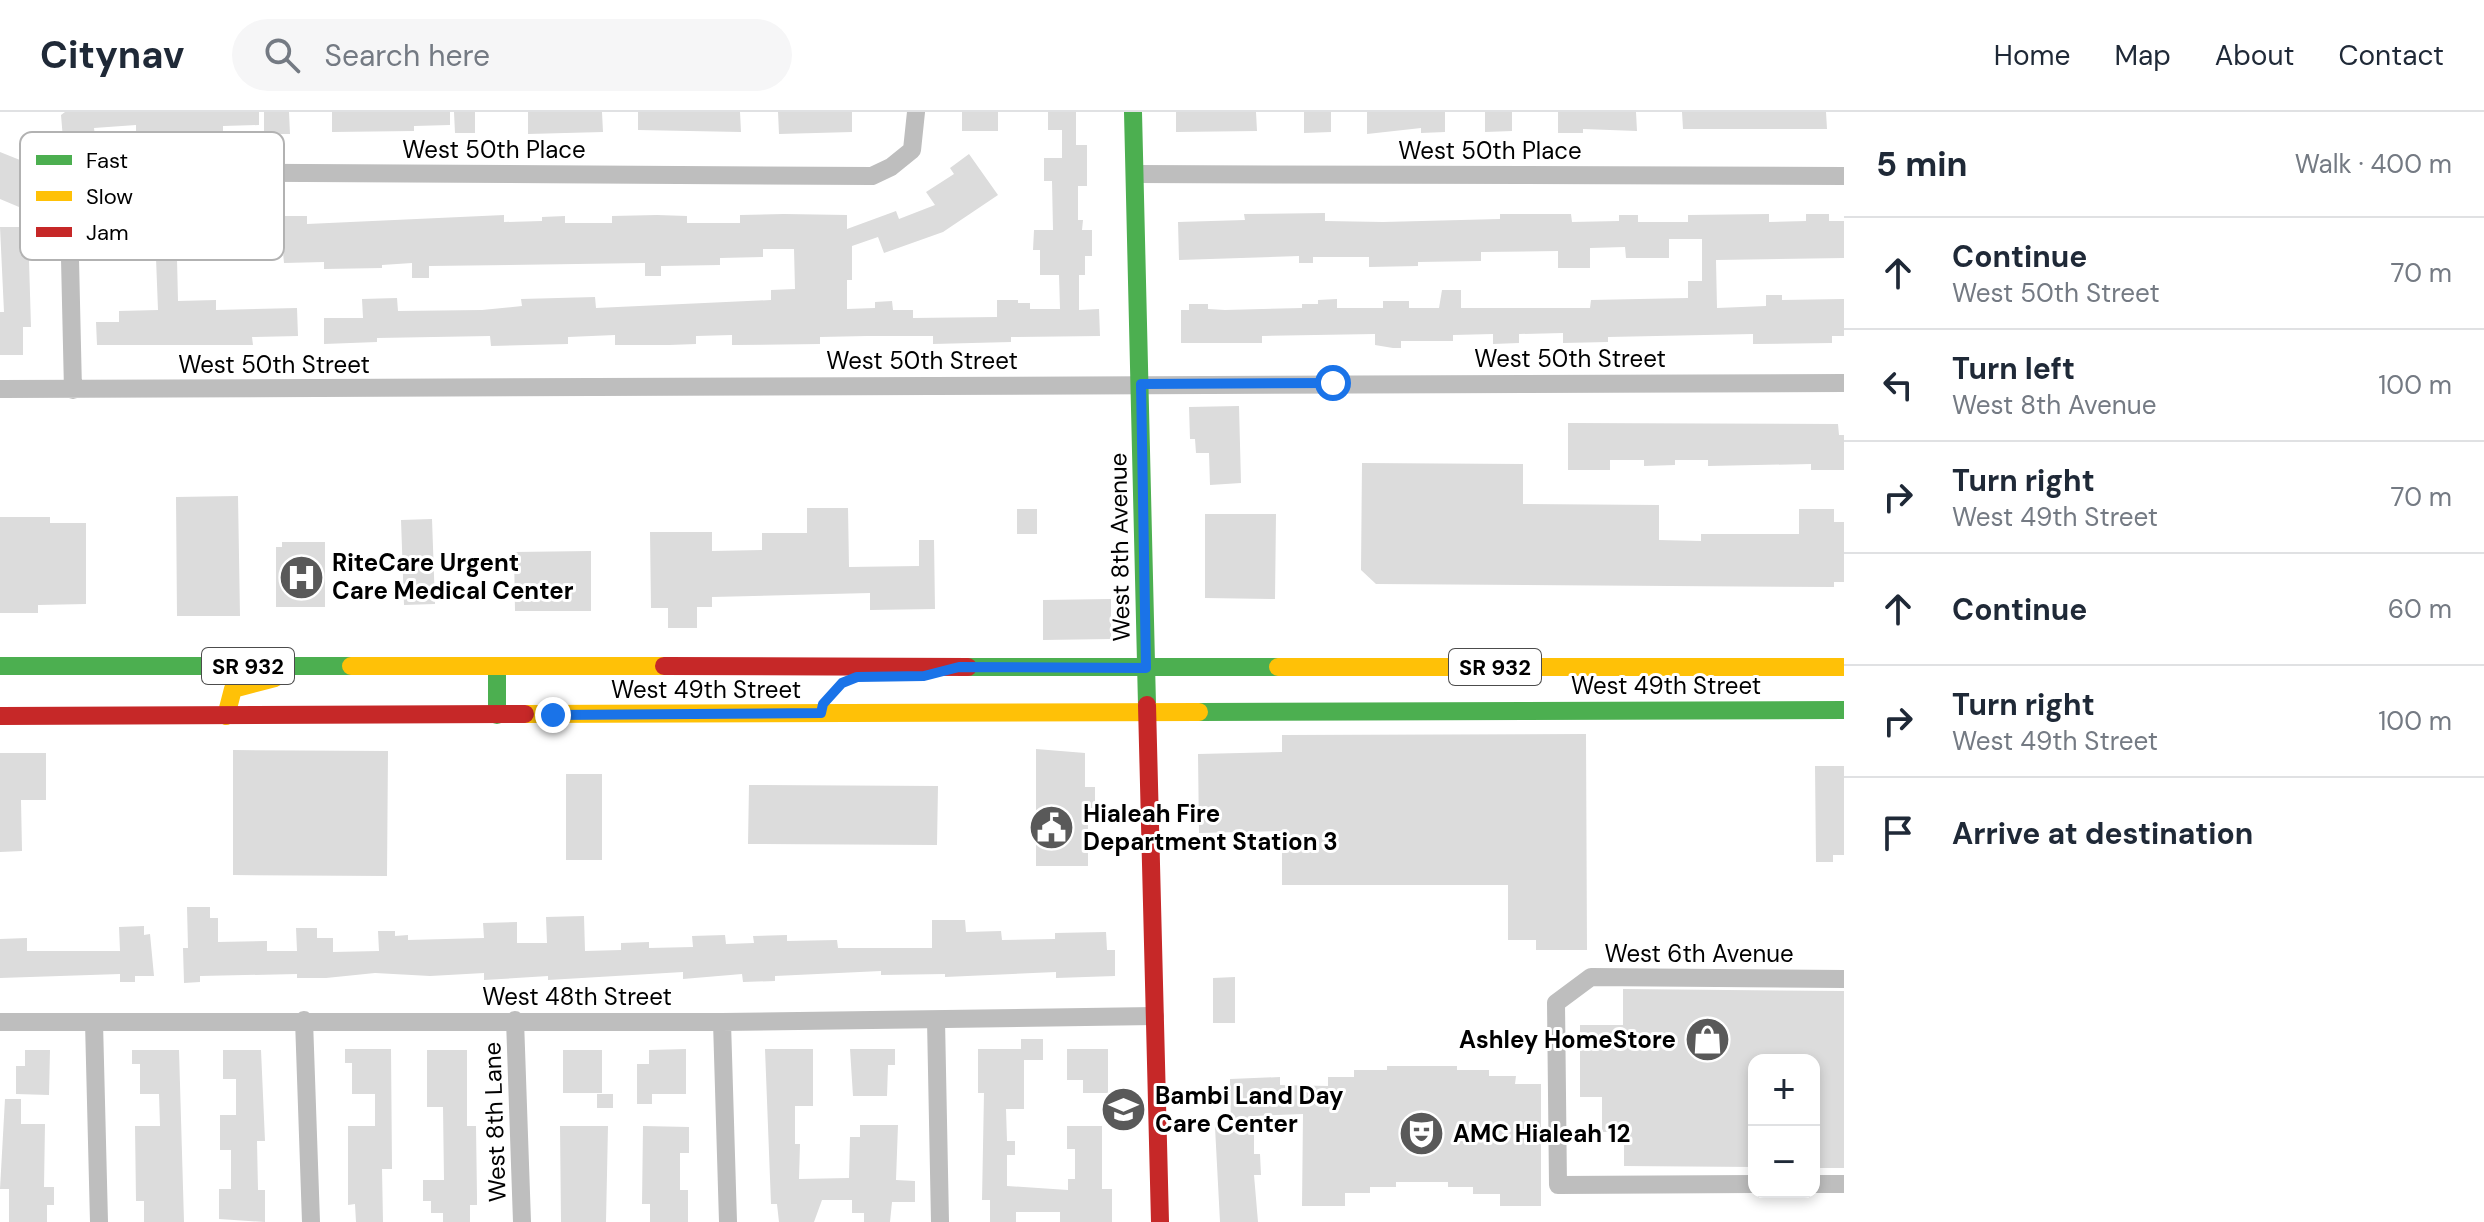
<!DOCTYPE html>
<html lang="en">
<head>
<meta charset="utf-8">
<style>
	:root { --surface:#fff; --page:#f6f6f7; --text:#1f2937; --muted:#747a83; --line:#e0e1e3 }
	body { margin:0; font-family:"DM Sans",sans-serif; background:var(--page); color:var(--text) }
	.controls { position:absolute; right:24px; bottom:24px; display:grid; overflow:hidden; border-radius:16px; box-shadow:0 4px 12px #0003 }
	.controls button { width:72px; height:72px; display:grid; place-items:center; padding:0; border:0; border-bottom:2px solid var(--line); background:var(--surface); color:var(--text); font:40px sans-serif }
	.stop { position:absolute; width:24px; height:24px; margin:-18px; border:6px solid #1a73e8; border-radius:50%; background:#fff }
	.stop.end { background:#1a73e8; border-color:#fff; box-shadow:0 2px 8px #0008 }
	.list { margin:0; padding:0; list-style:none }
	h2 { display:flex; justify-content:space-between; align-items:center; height:104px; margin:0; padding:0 32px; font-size:34px }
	h2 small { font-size:26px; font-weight:400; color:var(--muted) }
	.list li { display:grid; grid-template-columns:52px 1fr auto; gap:24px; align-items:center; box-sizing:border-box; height:112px; padding:0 32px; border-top:2px solid var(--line) }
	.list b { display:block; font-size:30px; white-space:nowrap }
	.list p { margin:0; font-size:26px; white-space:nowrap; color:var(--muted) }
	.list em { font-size:26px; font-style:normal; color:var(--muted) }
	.icon { flex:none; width:44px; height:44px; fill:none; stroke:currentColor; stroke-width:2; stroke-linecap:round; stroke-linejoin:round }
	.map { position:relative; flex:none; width:1844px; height:1110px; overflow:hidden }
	header { display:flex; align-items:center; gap:48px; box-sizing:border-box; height:112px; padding:0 40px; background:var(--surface); border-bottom:2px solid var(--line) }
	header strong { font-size:38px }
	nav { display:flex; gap:44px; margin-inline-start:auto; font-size:28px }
	.search { width:560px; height:72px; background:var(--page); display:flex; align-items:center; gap:20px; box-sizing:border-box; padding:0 28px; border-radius:44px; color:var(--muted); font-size:30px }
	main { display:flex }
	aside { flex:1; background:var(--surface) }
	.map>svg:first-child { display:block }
	.building { fill:#dcdcdc }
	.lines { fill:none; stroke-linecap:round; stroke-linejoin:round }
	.street { stroke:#bebebe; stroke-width:18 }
	.fast { stroke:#4caf50; stroke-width:18 }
	.slow { stroke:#ffc107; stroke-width:18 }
	.jam { stroke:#c62828; stroke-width:18 }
	.route { stroke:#1a73e8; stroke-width:10 }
	.labels { text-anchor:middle; stroke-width:6; stroke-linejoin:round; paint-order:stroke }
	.shield { fill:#fff; stroke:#4c4c4c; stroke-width:2 }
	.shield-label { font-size:22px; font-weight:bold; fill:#000 }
	.street-label { font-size:24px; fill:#000; stroke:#fff }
	.poi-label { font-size:24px; font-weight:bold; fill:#000; stroke:#fff; text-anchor:start }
	.key { fill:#fff; stroke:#b2b2b2; stroke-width:2 }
	.key-label { font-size:22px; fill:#000 }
</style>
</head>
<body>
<header>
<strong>Citynav</strong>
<div class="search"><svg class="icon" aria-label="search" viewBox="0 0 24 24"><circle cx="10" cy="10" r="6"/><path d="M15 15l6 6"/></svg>Search here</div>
<nav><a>Home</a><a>Map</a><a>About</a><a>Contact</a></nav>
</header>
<main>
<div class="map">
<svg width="1844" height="1110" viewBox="0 0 1844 1110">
	<rect width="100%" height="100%" fill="#fff"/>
	<path class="building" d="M65,0H259V13L223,14V21L136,22V13L94,16L95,24L63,27L61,3Z
		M264,0H289L290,22H264Z
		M332,0H450V13L414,14V19L332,20Z
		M454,0H475V21H455Z
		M528,0H602L603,20L528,22Z
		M638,0H740L741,20L638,18Z
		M778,0H852V20L779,22Z
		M962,0H998V19H962Z
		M1048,0H1076V33H1087V74H1078V108H1083L1082,118H1092V144H1085V163H1079V198L1099,197L1100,224L1011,225V230L933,232V224H867L820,225V232L732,233V223L696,224V232L669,233H615V223L568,225V232L491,234L490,224L377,226V230L324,232V206H363L362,187L397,186L398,199L482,198L522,194L521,187L595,185L596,196L771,188V178L795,177L794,137H763V145L720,146V153L661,154V164H645V151L429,154V166H412V151L382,153V156L324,157V150L284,151L283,140H214V147H177L178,189L216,188V198L297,196L298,224L252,225L253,233H97L96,210H119V199L158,198L156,146H102V111H223V104H307V112L504,103V110L542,109V105L565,104V111H612V104L657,103L687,104V111H740V103L784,102L847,103V117L896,99L899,107L935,93L926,80L954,62L950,56L969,42L998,83L943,120L884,141L878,125L852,134V168H847V197L875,196V190L892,189L893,198H913V206L997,205V188H1018V191H1030V197H1060L1059,163H1040V138H1033L1034,118H1053L1052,69H1044V46H1062V18H1048Z
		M1176,0H1256L1257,19L1176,20Z
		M1304,0H1331V20L1304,21Z
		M1367,0H1445V20L1421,21V16L1367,22Z
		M1485,0H1512V19L1485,20Z
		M1558,0H1636L1637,19L1583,17V21H1558Z
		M1682,0H1826L1827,17H1683Z
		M0,40L35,54L19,95L0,87Z
		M1325,101V109L1383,110L1500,107V102H1571L1572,110L1619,109V103H1638V110H1688V103L1769,102V110L1806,109V102H1829V109H1844V146L1716,148L1717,196L1766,194V183H1782V188L1844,187V224H1832V231L1753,232V222L1608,225V230L1563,231V221L1519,222V231L1493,232V222L1453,223V229H1401V236H1393L1375,233V222L1262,224V231H1181V198H1189V192H1208V197L1225,198L1302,196V192H1318V188L1337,187V196H1383V189H1409V196H1439L1442,178H1461V196H1590L1591,188L1688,186V169H1702V127H1669V146H1626L1625,135L1590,136V156H1558V139L1481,140V149L1418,150V154L1369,155V145H1313V151H1299V144L1179,148L1178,110L1245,108L1244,102Z
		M0,115H28L31,215H23V243H0V200H4Z
		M1239,294L1241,371L1210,373L1209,341H1196L1195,327H1190L1189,295Z
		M1568,311L1838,312L1839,323H1844V358H1811V352L1708,354V348H1675V353L1644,354V348H1610V358H1568Z
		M1362,351L1523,352V392L1659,393V428L1701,429V422H1799V397H1834V410H1844V470H1834V475L1376,472L1361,458Z
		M238,384L240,504H177L176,385Z
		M807,396H848L849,455L919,454V428H934L935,497L870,498V481L712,485V495H697V516H668V496H651L650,420H712V439L762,438V421H807Z
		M1017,397H1037V422H1017Z
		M1205,402H1276L1275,487L1205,486Z
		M0,405H50V411H86V492L38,493V501H0Z
		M432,407L435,492L404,493L401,408Z
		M282,430H325V495H276V435H282Z
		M591,439V499H515L514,440Z
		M1111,487V527L1043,528V488Z
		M1586,622L1587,838H1536V828H1508V773H1282V719L1199,721L1198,642L1282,640V623Z
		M1036,637L1085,641V675H1095V696H1088V754H1036Z
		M233,638L388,639L387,764L233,763Z
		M0,641H46V688H21L22,739L0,740Z
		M1815,654H1844V743H1833V750H1816Z
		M566,662H602V748H566Z
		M749,673L938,674L937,733L748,732Z
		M187,795H210V806H218V830L267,829V839H297L296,816H317V826H333V840L379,839L378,819H395V824L408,823V828L484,826L483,811L517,810V831H547L546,805L584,804L585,839L621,838V831L649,830V836L693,835L692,824L725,823L726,832L754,831L753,824L787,823V829L837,828L838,836H932V808H965L966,820L1001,819L1002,828L1055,827V821L1106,820L1107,838H1115V864L1056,866V860L945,865V862L881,863V859L775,864V869L743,870L742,862L683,867V860L548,868V864L484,868V861L430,864L375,861L326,866H297V862L200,864V870L184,871L183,836H188Z
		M144,814V823L150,822L154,864H135V870H120V862L0,866V827L27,826V839H120L119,815Z
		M1235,865V911H1213V866Z
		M1623,877L1844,879V1056H1814V948H1754V1055L1624,1054V1020H1602V985H1580V913H1623Z
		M1021,927H1043V948H1024V997H1006L1007,1029H1015V1043H1007V1074L1068,1078V1067H1075V1037H1067V1014H1102V1077H1112V1110H1060V1100H1016V1110H990V1088H982L984,981H978V937H1021Z
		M345,937H391L392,1057H382L383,1110H356L355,1092L348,1093V1014H375V982H352V951H345Z
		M686,937V982H652V992H637V952H649V938Z
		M765,937H813V994H795V1032H800L799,1067L849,1066L850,1025H860V1013H898L896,1068L915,1069V1090H892L890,1110H864V1101H852V1088H822L814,1110H779L777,1092H771Z
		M850,937H895V953H888L887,984H853Z
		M1067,937H1108V981H1083V968H1067Z
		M25,938H50L49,983L16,982V954H25Z
		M132,938H179L184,1110H144V1089H136L135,1014H160L159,982H140V952H132Z
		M223,938H261L265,1029H257L258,1078H265V1110L219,1107V1077H231V1038H220V1003H236V967H223Z
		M427,938H467V1014H476L477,1085V1093H470V1110H443V1101H431V1089H423V1068H444L443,995H427Z
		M563,938H602V981H563Z
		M1387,954H1457V958H1489V964H1516L1515,972H1541V1094H1500V1082H1473V1075H1448V1070H1396V1075H1370V1081H1345V1094H1302L1303,1002L1254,1004V1042H1260L1261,1063H1254L1258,1110H1220L1215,1015H1231L1230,967L1280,965V973L1328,974V965H1354V958H1387Z
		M597,982H613V996H597Z
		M5,987H21V1012H45L44,1075H54V1093H47V1110H9V1077H0Z
		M560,1014H608L606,1110H561Z
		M643,1014L689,1015V1041H680V1078H688V1110H650V1092H642Z"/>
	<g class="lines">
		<path class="street" d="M1135,62L1844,64
			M0,277L1844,271
			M73,278L69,103L86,74L116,60L872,64L891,55L912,38L916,0
			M304,908L311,1110
			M515,908L522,1110
			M936,908L940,1110
			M0,910H722L1155,904
			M94,910L99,1110
			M722,910L728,1110
			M1754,1072L1558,1073L1556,891L1591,865L1844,867
			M1814,1072H1844"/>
		<path class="fast" d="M1133,0L1147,593
			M0,554H351
			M497,555V603
			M968,555H1278
			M1199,600L1844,598"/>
		<path class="slow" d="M351,554H664
			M1278,555H1844
			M525,602L1199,600
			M226,604L233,577L275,566"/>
		<path class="jam" d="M664,554L968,555
			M1147,593L1160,1110
			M0,604L525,602"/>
	</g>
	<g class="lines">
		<path class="route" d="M553,603L821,601L823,592L842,571L857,565L924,564L959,555L1146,556L1141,272L1333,271"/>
	</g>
	<defs>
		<symbol id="hospital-disc" viewBox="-11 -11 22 22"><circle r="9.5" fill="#595959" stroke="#fff"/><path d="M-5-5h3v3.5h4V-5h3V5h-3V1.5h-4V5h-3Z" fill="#fff"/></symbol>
		<symbol id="civic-disc" viewBox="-11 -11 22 22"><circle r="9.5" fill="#595959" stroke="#fff"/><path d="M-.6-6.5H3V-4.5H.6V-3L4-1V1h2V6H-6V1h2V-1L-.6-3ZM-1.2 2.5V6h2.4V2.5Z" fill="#fff"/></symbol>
		<symbol id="shop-disc" viewBox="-11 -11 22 22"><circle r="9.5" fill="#595959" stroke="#fff"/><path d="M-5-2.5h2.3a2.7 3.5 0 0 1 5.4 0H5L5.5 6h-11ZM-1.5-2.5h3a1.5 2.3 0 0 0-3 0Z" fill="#fff"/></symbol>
		<symbol id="school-disc" viewBox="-11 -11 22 22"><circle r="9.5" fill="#595959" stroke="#fff"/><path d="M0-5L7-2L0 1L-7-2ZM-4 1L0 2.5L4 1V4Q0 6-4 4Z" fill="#fff"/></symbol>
		<symbol id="theatre-disc" viewBox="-11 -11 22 22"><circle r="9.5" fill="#595959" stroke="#fff"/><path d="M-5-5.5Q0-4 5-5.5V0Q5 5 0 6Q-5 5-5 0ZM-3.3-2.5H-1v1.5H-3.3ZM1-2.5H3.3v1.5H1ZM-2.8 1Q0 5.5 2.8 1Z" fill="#fff"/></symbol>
	</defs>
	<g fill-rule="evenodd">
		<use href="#hospital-disc" x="276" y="440" width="51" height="51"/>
		<use href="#civic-disc" x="1026" y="690" width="51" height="51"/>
		<use href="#shop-disc" x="1682" y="902" width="51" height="51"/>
		<use href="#school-disc" x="1098" y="972" width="51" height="51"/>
		<use href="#theatre-disc" x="1396" y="996" width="51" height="51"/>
	</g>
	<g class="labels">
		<g class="shield">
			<rect x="202" y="536" width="92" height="36" rx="6"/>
			<rect x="1449" y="537" width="92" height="36" rx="6"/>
		</g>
		<g class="shield-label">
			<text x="248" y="562">SR 932</text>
			<text x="1495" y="563">SR 932</text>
		</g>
		<g class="street-label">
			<text x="494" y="46">West 50th Place</text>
			<text x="1490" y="47">West 50th Place</text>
			<text x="1570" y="255">West 50th Street</text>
			<text x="922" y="257">West 50th Street</text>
			<text x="274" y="261">West 50th Street</text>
			<text transform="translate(1120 435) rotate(-91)" y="8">West 8th Avenue</text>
			<text x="1666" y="582">West 49th Street</text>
			<text x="706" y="586">West 49th Street</text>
			<text x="1699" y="850">West 6th Avenue</text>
			<text x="577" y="893">West 48th Street</text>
			<text transform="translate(495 1010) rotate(-92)" y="8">West 8th Lane</text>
		</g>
		<g class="poi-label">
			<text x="332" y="459">RiteCare Urgent<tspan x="332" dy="28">Care Medical Center</tspan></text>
			<text x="1083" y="710">Hialeah Fire<tspan x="1083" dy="28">Department Station 3</tspan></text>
			<text x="1676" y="936" text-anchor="end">Ashley HomeStore</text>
			<text x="1155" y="992">Bambi Land Day<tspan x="1155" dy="28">Care Center</tspan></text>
			<text x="1453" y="1030">AMC Hialeah 12</text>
		</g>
	</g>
	<rect x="20" y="20" width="264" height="128" rx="12" class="key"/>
	<rect x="36" y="43" width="36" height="10" fill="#4caf50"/>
	<rect x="36" y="79" width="36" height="10" fill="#ffc107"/>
	<rect x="36" y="115" width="36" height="10" fill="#c62828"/>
	<g class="key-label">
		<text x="86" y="56">Fast</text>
		<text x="86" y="92">Slow</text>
		<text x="86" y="128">Jam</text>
	</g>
</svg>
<div class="controls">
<button>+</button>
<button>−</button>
</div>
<div class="stop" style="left:1333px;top:271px"></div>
<div class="stop end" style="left:553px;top:603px"></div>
</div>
<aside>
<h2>5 min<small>Walk · 400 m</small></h2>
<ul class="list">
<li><svg class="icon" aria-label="ahead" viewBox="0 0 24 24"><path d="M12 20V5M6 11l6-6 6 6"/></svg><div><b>Continue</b><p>West 50th Street</p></div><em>70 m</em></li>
<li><svg class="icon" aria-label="left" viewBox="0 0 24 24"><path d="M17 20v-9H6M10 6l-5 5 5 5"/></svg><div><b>Turn left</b><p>West 8th Avenue</p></div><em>100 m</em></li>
<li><svg class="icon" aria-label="right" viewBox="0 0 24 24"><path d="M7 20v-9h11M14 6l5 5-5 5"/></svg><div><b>Turn right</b><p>West 49th Street</p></div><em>70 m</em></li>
<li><svg class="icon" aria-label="ahead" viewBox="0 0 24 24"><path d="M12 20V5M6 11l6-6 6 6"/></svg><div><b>Continue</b></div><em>60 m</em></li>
<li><svg class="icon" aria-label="right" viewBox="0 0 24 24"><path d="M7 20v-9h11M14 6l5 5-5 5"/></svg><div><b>Turn right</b><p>West 49th Street</p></div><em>100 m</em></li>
<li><svg class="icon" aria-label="arrive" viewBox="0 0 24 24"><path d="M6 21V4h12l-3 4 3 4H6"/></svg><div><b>Arrive at destination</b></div></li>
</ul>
</aside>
</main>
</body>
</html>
